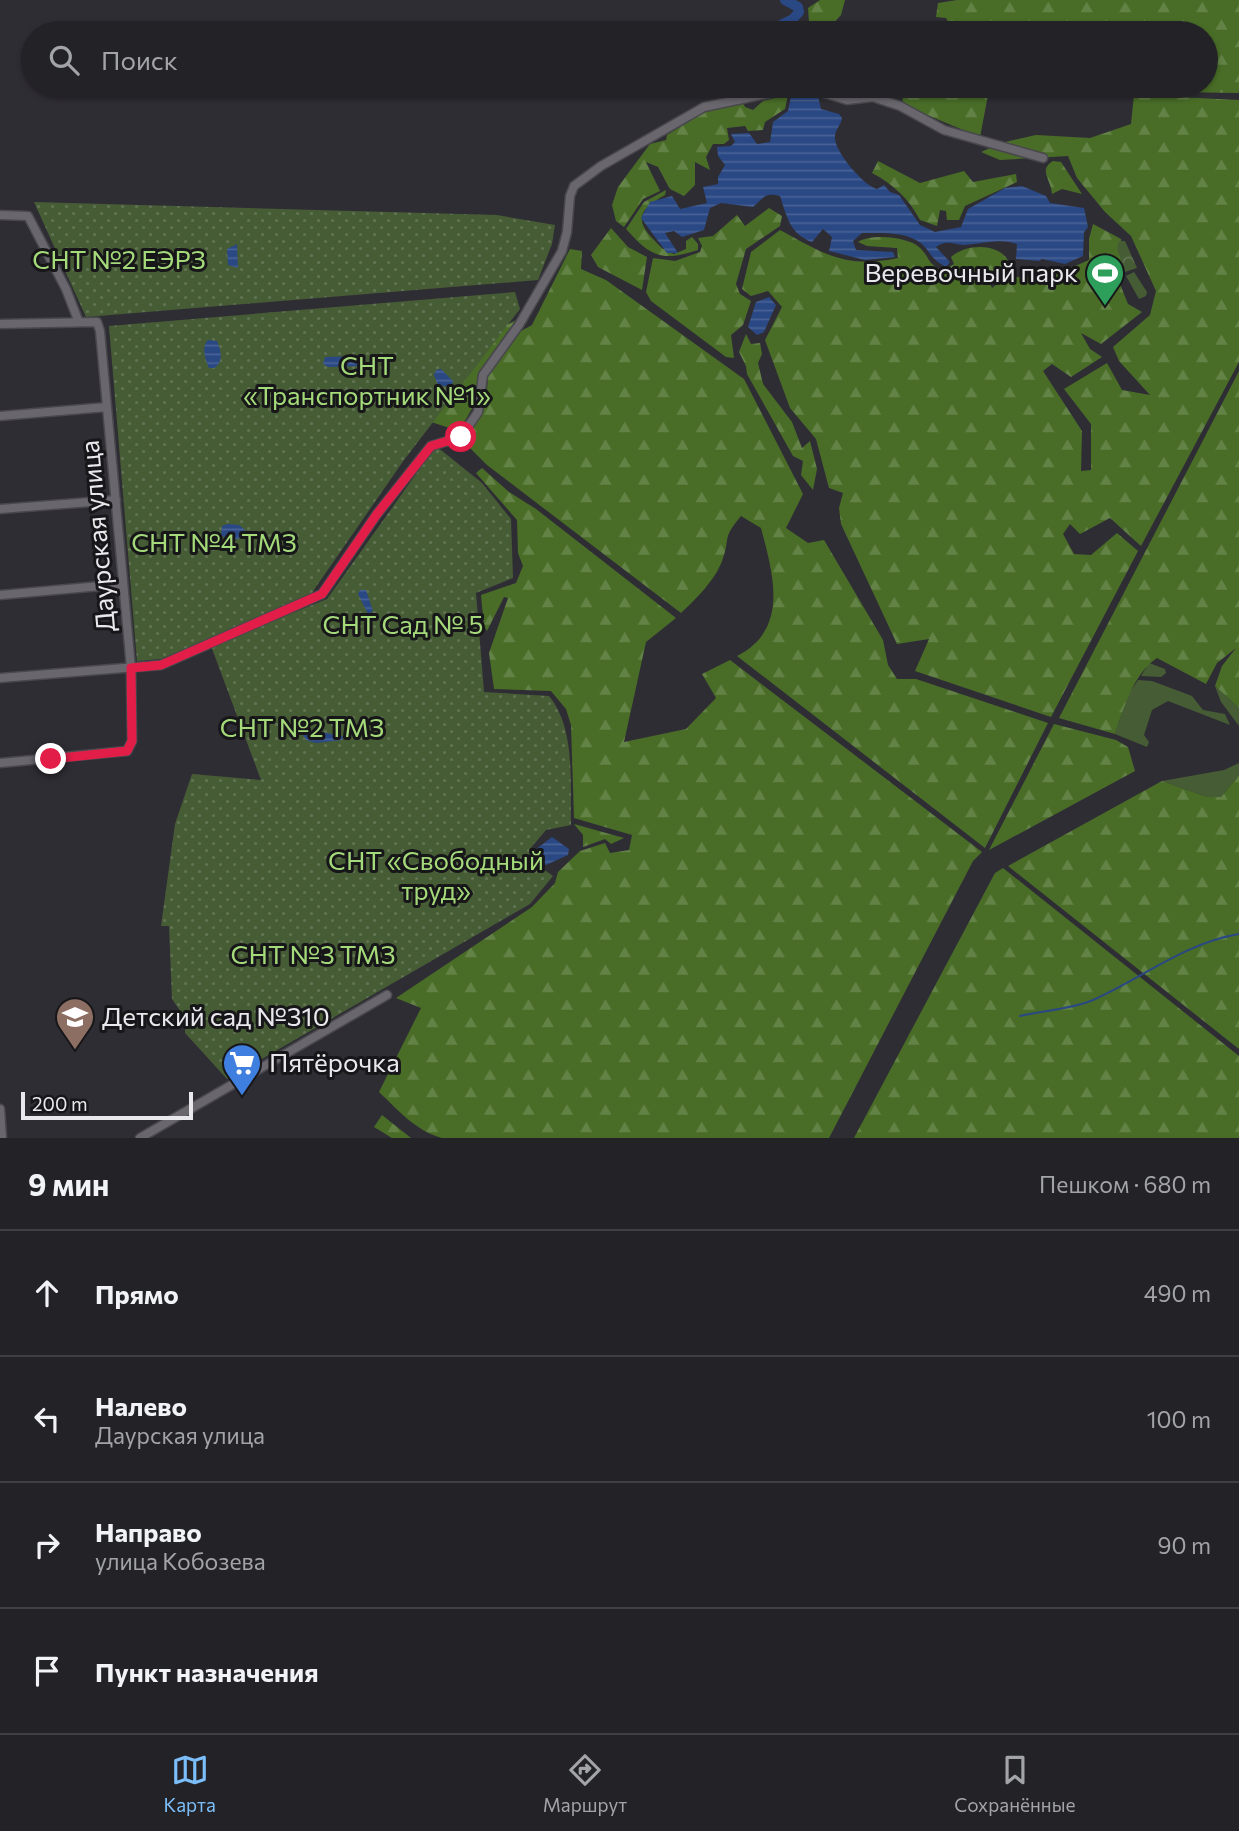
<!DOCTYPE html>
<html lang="ru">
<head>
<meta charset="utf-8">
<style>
	:root { --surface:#232227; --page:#2b2a2f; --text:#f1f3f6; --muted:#a3a4a7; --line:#403f44; --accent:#7cbef9 }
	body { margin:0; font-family:Commissioner,sans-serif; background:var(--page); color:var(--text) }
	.scale { position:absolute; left:21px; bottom:18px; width:172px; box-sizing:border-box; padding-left:7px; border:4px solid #e9e8ec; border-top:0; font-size:19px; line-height:24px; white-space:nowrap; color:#e9e8ec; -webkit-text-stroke:5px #171619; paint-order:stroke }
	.stop { position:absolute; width:21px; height:21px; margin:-16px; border:5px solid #e11d48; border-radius:50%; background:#fff }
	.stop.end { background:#e11d48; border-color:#fff; box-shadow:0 2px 7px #0008 }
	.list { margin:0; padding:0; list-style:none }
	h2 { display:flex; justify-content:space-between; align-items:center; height:91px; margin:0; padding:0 28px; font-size:30px }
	h2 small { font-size:23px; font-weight:400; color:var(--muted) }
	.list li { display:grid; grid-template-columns:46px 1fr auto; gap:21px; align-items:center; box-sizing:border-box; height:126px; padding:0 28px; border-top:2px solid var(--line) }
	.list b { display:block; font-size:26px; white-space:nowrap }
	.list p { margin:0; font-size:23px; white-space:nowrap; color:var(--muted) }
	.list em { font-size:23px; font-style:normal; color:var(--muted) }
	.icon { flex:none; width:38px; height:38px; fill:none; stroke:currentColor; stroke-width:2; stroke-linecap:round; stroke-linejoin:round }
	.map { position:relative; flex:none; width:1239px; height:1138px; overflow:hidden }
	.search { position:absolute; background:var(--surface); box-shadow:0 2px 5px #0004; left:21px; right:21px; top:21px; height:77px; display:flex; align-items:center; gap:18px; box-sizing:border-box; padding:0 24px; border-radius:38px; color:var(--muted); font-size:26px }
	.sheet { height:595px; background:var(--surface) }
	nav { display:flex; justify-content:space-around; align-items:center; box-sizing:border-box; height:98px; border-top:2px solid var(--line); background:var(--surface); font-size:19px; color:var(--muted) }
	nav a { display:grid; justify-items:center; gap:4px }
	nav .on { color:var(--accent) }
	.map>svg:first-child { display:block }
	.grass { fill:#465c35 }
	.forest { fill:url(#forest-firs) }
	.park { fill:url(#park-crowns) }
	.garden { fill:url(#garden-dots) }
	.water { fill:url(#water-rules) }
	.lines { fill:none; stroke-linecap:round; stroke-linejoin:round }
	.stream { stroke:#294884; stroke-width:2 }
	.river { stroke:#294884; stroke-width:10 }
	.minor-casing { stroke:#49484d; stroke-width:11 }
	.minor { stroke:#69666e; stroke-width:8 }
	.route { stroke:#e11d48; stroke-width:9 }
	.labels { text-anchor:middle; stroke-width:6; stroke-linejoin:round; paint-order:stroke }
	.park-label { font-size:26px; fill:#a5da7a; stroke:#171619 }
	.poi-label { font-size:26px; fill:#e9e8ec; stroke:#171619; text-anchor:start }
	.street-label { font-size:26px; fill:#e9e8ec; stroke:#171619 }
</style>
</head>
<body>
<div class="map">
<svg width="1239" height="1138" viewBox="0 0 1239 1138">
	<defs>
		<pattern id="forest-firs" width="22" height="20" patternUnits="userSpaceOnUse" patternTransform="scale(1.75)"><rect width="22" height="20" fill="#496d27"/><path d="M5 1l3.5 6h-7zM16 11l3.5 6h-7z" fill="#638246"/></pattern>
		<pattern id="park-crowns" width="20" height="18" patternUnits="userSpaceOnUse" patternTransform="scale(1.75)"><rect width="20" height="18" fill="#465c35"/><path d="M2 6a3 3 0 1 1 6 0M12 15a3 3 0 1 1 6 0" fill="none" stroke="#617352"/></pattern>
		<pattern id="garden-dots" width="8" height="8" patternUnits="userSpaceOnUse" patternTransform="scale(1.75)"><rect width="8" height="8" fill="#465c35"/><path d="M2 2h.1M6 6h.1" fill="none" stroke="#617352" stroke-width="1.8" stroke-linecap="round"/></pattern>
		<pattern id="water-rules" width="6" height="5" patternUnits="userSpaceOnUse" patternTransform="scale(1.75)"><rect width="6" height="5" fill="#294884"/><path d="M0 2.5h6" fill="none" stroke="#486296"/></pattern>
	</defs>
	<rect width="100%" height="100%" fill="#2f2d34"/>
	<path class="grass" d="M1134,272L1147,292L1146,296L1139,299L1126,276Z
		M1149,663L1165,669L1166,673L1161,677L1141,676Z
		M1138,680L1152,681L1192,696L1203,710L1225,714L1230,725L1168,701L1152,710L1144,735L1149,742L1147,747L1115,734L1128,695Z
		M1215,686L1239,708V726L1221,702Z
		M1239,763V775L1221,797H1207L1162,781L1224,770Z"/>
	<path class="forest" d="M820,0H845L841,15L824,33H790L789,30L809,22L808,8Z
		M957,0H1239V93L1175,92L1106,86H1206V33H954L946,18L936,17L938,3Z
		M736,86L745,107L753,110L763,101L788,95L785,109L765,122L763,130L748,131L745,126L727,128L729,140L724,144H713L706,157L710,170L695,162V185L684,196L670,189L658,167L646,162L660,191L643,199L624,227L616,221L612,205L618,187L650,144L666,140L667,135L715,105L724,93Z
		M902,88L989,90L980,137L903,105Z
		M1134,95L1239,100V362L1141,546L1110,518L1080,534L1070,524L1063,534L1074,554L1091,555L1117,533L1138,551L1051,717L915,671L929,639L897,644L841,524L839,508L843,493L829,488L816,439L790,408L765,340L782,307L768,291L751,296L742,289L751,252L780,230C824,254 846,269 898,258L897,248L867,246L858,242C871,233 908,237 919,247C931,258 925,262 943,271L954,264L951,257C966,243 1003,242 1010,265L997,269L989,281L992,288C1004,278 1016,275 1031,278L1040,272L1052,276L1089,260V239L1093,224L1121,239L1125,265L1118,279L1128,304L1142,312L1101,344L1081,333L1090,349L1102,357L1071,377L1052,364L1043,371L1082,431L1081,471L1091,470V424L1064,389L1107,363L1122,390L1150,395L1119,361L1113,347L1150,315L1156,291L1131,236L1105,212L1077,178L1068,156L1000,160L981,152L1001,143L1036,135L1090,138L1131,124Z
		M878,161L920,183L964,171L973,182L1016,174L1017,182L965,206L959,220H947L946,211L940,210L937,226L920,220C909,199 893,184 872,173Z
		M1053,161L1061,162L1082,194L1062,189L1052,194C1051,179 1038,170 1053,161Z
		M666,190L665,195C644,207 632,217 652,238C660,246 663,251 674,254L686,249V241L692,237L698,244V250C662,262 651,257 626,229L644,202Z
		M769,208L782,216L780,226L746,249L736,284L740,294L751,301L743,325L731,335L734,358L726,357L651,301L646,292L653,258L675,261L700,252L702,246L698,238L713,236L737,215L745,226Z
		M611,228L628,247L647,257L642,290L598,267L591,255Z
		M570,249L582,251L581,269L606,280L744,379L803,494L786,528L808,543L824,540L883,640L888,665L897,679H916L1048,723L985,848L737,656C790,629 773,574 761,528L741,516C721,540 731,537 722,561C715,580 696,599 681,613L487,465L465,443L486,404L488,376L521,331L532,325Z
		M516,320L478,373L477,400L459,431L431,422L469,346Z
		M746,334L751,344L760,343L762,354L758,363L763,384L792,422L802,448L810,441L817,469L813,490L801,475L803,461L793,456L747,374L746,366L739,352Z
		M1239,371V708L1215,686L1222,666L1236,648L1217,663L1206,684L1157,658C1133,674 1124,708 1115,734L1059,718Z
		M482,468L509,492L536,509L676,618L646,642L624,742L686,729L716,698L702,674L730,660L982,852L973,861L829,1138H442C416,1131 398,1110 379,1092L421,1008L396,998L532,907L555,883L558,872L580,851L605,843L610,853L629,850L632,835L574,818L571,725L566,709L551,691L494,689L489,653L508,598L504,597L487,631L484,626L481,595L516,583L523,566L518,553L517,520L476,473Z
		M1054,724L1116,740L1128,747L1135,771L989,850Z
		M1239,775V1049L1008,866L1162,781L1207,797H1221Z
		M574,824L624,838L611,844L605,839L583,847V835Z
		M1003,868L1239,1056V1138H854L995,873Z
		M382,1115L411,1138H392L374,1127Z"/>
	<path class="park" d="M1119,241H1125L1137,268L1125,272L1117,248Z"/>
	<path class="garden" d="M34,202L497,215L555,225L552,244L538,280L86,317Z
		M515,292L520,309L404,460L309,597L161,659L137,661L109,326Z
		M436,446L482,483L511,519L513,578L476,593L484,692L549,696C576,729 570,783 571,825L546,830L529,850L532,861L553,876L530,904L227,1079L185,1033V1018L172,999L169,926H161L175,824L192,774L261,780L211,646L327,599Z"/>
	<path class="water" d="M812,94L818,96L821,109L839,114L842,118C841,126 834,130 835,139C836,153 864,186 877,189L884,185L890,192L899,195L920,225L935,232L961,227L968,209L1005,188L1022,186L1046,196L1050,203L1084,208L1088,227L1084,232L1083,256L1065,264L1042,259L1039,261L1016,259L1017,244C997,238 984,244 964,245C953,245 947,239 936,247L950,262L946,267C931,259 932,254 922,244C907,231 881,233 862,233L853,241L856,250L893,252L895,257L865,260L829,251L832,237L823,229L812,242C790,234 787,217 780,196C764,192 764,198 753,207L721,203L710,208L704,230L682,237L674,231L665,233L678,253H667L641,218L650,202L672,196L680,209L707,203L703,187L718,184V177L725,165L718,156L717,147L731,146L735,142L731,134L749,133L757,144L770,142L773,122L788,111L791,96Z
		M237,244L238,268L228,265L227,249Z
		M769,297L776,305L764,332L757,335L748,327L756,302Z
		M208,340L217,341C221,350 224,362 214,368H209C205,359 201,347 208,340Z
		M359,356L365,358L358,366L328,367L323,364L325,357Z
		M441,369L453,381L451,387L438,385L434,375L436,370Z
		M228,524L239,525L245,530L241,538L230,541L221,535L222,526Z
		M360,590H366L373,611L368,614L358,594Z
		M320,732L343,736L342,740L316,743L306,740L302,733Z
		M552,837L569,849L568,855L546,865L540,862L535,850Z"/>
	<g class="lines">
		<path class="stream" d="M1020,1016C1042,1011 1072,1009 1093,1000C1142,978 1185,943 1239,934"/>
		<path class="river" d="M764,33L793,19L799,12L798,7L785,0"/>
		<defs>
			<path id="minor" d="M0,215L28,216L66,289L78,320
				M0,324L97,322L100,331L131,668L132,741L127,751L0,763
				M0,416L107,407
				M0,509L116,500
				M0,595L123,584
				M0,678L161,665L322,594L377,514L431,446L461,437L478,412L483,375L519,325L562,251L567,232L570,196L574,186L601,166L704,107L776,92L817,91L847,100L873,97L900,106L944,130L1043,158
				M0,1109L2,1138
				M140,1138L387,995"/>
		</defs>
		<use href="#minor" class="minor-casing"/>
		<use href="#minor" class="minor"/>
	</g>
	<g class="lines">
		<path class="route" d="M51,759L127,751L132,741L131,668L161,665L322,594L377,514L431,446L461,437"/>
	</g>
	<defs>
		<symbol id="stadium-pin" viewBox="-11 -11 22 30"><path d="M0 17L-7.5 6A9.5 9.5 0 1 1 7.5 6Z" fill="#2e9e5b" stroke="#171619"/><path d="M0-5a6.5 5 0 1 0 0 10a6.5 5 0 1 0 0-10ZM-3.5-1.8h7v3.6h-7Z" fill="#fff"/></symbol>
		<symbol id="school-pin" viewBox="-11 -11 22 30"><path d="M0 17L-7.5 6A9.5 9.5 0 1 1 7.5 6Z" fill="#8d6e63" stroke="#171619"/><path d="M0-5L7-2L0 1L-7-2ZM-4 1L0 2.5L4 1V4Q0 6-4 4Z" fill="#fff"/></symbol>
		<symbol id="supermarket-pin" viewBox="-11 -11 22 30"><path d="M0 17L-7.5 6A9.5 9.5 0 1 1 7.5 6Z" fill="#3f7fe0" stroke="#171619"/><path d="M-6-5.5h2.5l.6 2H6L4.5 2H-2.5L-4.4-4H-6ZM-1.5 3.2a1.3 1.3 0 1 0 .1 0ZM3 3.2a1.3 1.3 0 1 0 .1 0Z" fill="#fff"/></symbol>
	</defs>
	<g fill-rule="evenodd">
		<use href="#stadium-pin" x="1083" y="251" width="44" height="60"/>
		<use href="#school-pin" x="53" y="995" width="44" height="60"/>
		<use href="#supermarket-pin" x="220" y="1041" width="44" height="60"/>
	</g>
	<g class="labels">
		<g class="park-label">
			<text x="119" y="269">СНТ №2 ЕЭРЗ</text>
			<text x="367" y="375">СНТ<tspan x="367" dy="30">«Транспортник №1»</tspan></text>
			<text x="214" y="552">СНТ №4 ТМЗ</text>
			<text x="403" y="634">СНТ Сад № 5</text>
			<text x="302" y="737">СНТ №2 ТМЗ</text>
			<text x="436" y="870">СНТ «Свободный<tspan x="436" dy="30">труд»</tspan></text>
			<text x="313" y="964">СНТ №3 ТМЗ</text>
		</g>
		<g class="poi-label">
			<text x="1078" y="282" text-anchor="end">Веревочный парк</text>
			<text x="102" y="1026">Детский сад №310</text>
			<text x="269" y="1072">Пятёрочка</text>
		</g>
		<g class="street-label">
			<text transform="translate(98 536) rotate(-95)" y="9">Даурская улица</text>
		</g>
	</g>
</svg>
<div class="scale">200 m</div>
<div class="stop" style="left:461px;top:437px"></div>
<div class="stop end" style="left:51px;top:759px"></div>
<div class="search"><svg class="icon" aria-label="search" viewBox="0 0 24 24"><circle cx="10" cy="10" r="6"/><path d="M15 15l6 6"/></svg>Поиск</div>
</div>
<section class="sheet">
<h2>9 мин<small>Пешком · 680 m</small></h2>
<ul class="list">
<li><svg class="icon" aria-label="ahead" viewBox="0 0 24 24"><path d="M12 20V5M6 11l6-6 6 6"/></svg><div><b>Прямо</b></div><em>490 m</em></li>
<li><svg class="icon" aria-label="left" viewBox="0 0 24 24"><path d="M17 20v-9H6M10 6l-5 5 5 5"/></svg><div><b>Налево</b><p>Даурская улица</p></div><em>100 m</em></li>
<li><svg class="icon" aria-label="right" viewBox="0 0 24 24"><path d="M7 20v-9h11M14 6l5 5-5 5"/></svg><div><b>Направо</b><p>улица Кобозева</p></div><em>90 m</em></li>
<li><svg class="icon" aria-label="arrive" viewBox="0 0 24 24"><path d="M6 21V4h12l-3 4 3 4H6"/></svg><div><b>Пункт назначения</b></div></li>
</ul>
</section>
<nav>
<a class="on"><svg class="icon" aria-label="map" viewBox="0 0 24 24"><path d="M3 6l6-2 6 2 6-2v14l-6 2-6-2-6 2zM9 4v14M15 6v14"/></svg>Карта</a>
<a><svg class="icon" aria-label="directions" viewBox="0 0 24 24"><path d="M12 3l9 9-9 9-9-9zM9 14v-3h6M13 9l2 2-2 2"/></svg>Маршрут</a>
<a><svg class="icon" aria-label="saved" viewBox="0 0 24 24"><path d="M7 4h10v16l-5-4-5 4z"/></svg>Сохранённые</a>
</nav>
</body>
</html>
